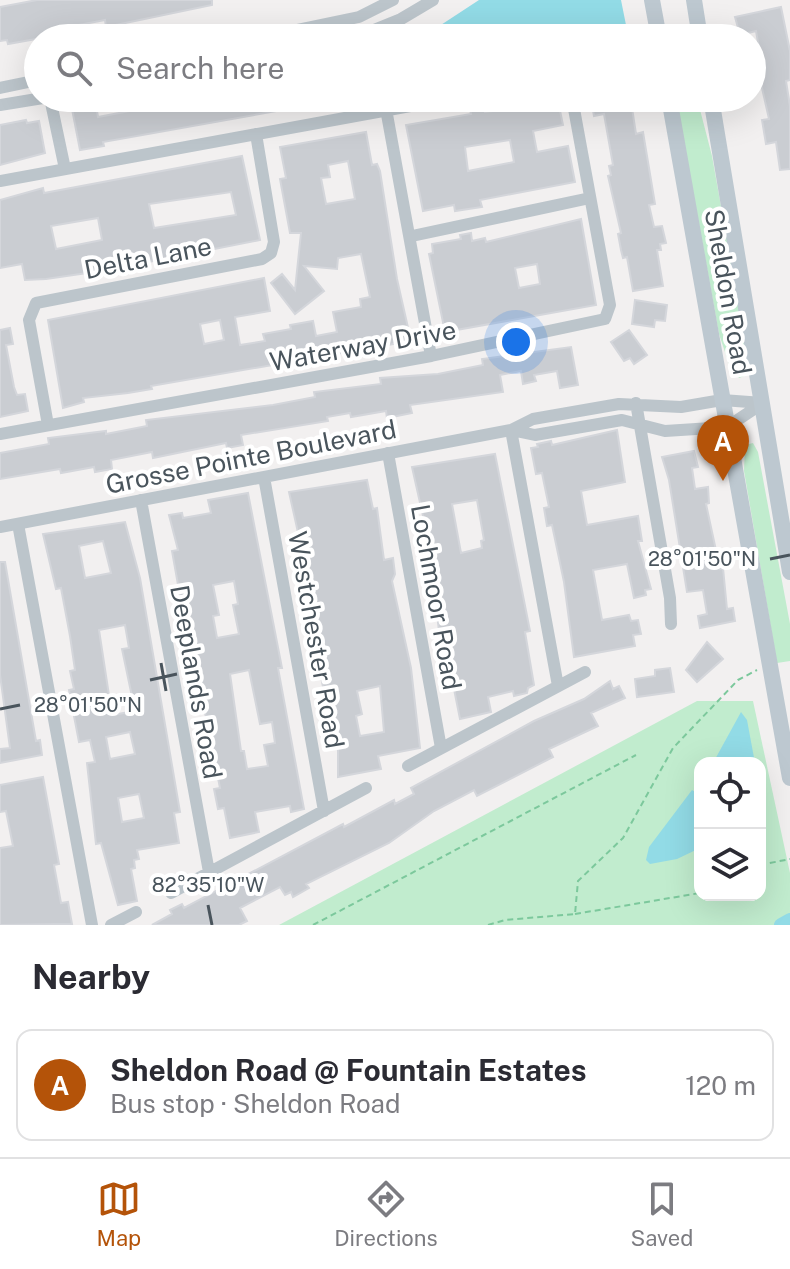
<!DOCTYPE html>
<html lang="en">
<head>
<meta charset="utf-8">
<style>
	:root { --surface:#fff; --page:#f7f7f7; --text:#2b2b33; --muted:#7c7c81; --line:#e1e1e2; --accent:#b45309 }
	body { margin:0; font-family:"Public Sans",sans-serif; background:var(--page); color:var(--text) }
	.controls { position:absolute; right:24px; bottom:24px; display:grid; overflow:hidden; border-radius:16px; box-shadow:0 8px 32px #0002 }
	.controls button { width:72px; height:72px; display:grid; place-items:center; padding:0; border:0; border-bottom:2px solid var(--line); background:var(--surface); color:var(--text); font:40px sans-serif }
	.you { position:absolute; left:516px; top:342px; width:28px; height:28px; margin:-20px; border:6px solid #fff; border-radius:50%; background:#1a73e8; box-shadow:0 0 0 12px #1a73e833 }
	.badge { display:grid; place-items:center; width:52px; height:52px; border-radius:50%; background:var(--accent); color:#fff; font-size:26px; font-weight:700 }
	.pin { position:absolute; translate:-50% -66px; filter:drop-shadow(0 2px 4px #0008) }
	.pin::after { content:''; position:absolute; top:42px; width:28px; height:24px; background:inherit; clip-path:polygon(0 0,100% 0,50% 100%) }
	.list { margin:0; padding:0; list-style:none }
	h2 { display:flex; justify-content:space-between; align-items:center; height:104px; margin:0; padding:0 32px; font-size:34px }
	h2 small { font-size:26px; font-weight:400; color:var(--muted) }
	.list li { display:grid; grid-template-columns:52px 1fr auto; gap:24px; align-items:center; box-sizing:border-box; height:112px; margin:0 16px 16px; padding:0 16px; border:2px solid var(--line); border-radius:16px }
	.list b { display:block; font-size:30px; white-space:nowrap }
	.list p { margin:0; font-size:26px; white-space:nowrap; color:var(--muted) }
	.list em { font-size:26px; font-style:normal; color:var(--muted) }
	.icon { flex:none; width:44px; height:44px; fill:none; stroke:currentColor; stroke-width:2; stroke-linecap:round; stroke-linejoin:round }
	.map { position:relative; flex:none; width:790px; height:925px; overflow:hidden }
	.search { position:absolute; background:var(--surface); box-shadow:0 8px 32px #0002; left:24px; right:24px; top:24px; height:88px; display:flex; align-items:center; gap:20px; box-sizing:border-box; padding:0 28px; border-radius:44px; color:var(--muted); font-size:30px }
	.sheet { height:232px; background:var(--surface) }
	nav { display:flex; justify-content:space-around; align-items:center; box-sizing:border-box; height:112px; border-top:2px solid var(--line); background:var(--surface); font-size:22px; color:var(--muted) }
	nav a { display:grid; justify-items:center; gap:4px }
	nav .on { color:var(--accent) }
	.map>svg:first-child { display:block }
	.green { fill:#c1ecce; fill-rule:evenodd }
	.water { fill:#92dbe6 }
	.lines { fill:none; stroke-linecap:round; stroke-linejoin:round }
	.canal { stroke:#92dbe6; stroke-width:14 }
	.building { fill:#cacdd2; stroke:#d4d6db; stroke-width:2; fill-rule:evenodd }
	.path { stroke:#7cc89c; stroke-width:2; stroke-dasharray:6 4; stroke-linecap:butt }
	.minor { stroke:#bcc5cb; stroke-width:12 }
	.secondary { stroke:#bdc8d0; stroke-width:16 }
	.ticks { fill:none; stroke:#49545c; stroke-width:3 }
	.labels { text-anchor:middle; stroke-width:8; stroke-linejoin:round; paint-order:stroke }
	.street-label { font-size:26px; fill:#49545c; stroke:#fff }
	.ticks-label { font-size:20px; text-anchor:middle; fill:#49545c; stroke:#fff; stroke-width:8; stroke-linejoin:round; paint-order:stroke }
</style>
</head>
<body>
<div class="map">
<svg width="790" height="925" viewBox="0 0 790 925">
	<rect width="100%" height="100%" fill="#f2f0f0"/>
	<path class="green" d="M676,98H697L712,156L745,340L744,376L739,378L729,364L719,334Z
		M753,443L758,452L790,624V661L777,663L744,471L745,445Z
		M697,701H753L790,873V925H279ZM700,763H760V895H700Z"/>
	<path class="water" d="M479,0H621L628,35L620,38H421Z
		M741,712L747,720L755,763H713Z
		M692,790L700,795V848L677,859L650,864L646,860L649,847Z"/>
	<g class="lines">
		<path class="canal" d="M781,925L790,920"/>
	</g>
	<path class="building" d="M37,0H212V5L106,27L105,20L63,28L64,34L8,44L7,40L0,41V7Z
		M781,7L790,51V80L786,81L790,106V169L780,170L776,142L766,144L762,120L769,119L757,66L762,65L756,31L740,35L735,17Z
		M171,98H316V104L103,142L104,146L80,150L72,109L96,105L98,117L140,109L139,106Z
		M658,98V103L632,108L636,134L643,132L655,204L649,205L654,227L662,226L666,243L660,244L661,250H657L663,286L633,291L627,257L623,258L621,250L618,234L621,233L608,176L611,175L609,166L613,165L604,114L594,116L591,99Z
		M558,101L563,125L533,131L537,152L568,146L575,182L480,200L482,207L455,211L454,205L423,211L406,125L471,114L470,110L484,107L485,112L493,111ZM510,140L514,162L468,171L465,147Z
		M26,120L27,123L39,121L45,153L0,165V125Z
		M366,132L372,165L377,164L380,171L397,279L411,341L151,386L152,389L128,393L83,398L84,402L63,408L48,320L264,278L270,311L235,317L240,345L265,341L263,334L291,329L290,325L313,321L316,336L337,332L333,312L361,307L360,299L370,297L361,254L338,258L337,269L304,266L324,291L295,314L271,283L282,274L295,290L301,233H290L280,179L286,178L280,147ZM348,161L355,199L326,204L321,178L330,177L328,165ZM220,320L224,340L204,344L200,324Z
		M242,156L260,240L108,270L46,279L25,280L22,264L0,268V200L43,188L44,193ZM231,192L236,215L154,228L149,204ZM98,218L102,240L56,249L51,226Z
		M581,219L596,305L445,332L429,254L433,253L432,244L461,239L460,235L471,233L472,241L485,238L486,242ZM537,264L540,284L519,288L515,268Z
		M635,300L667,305L665,321L655,320L654,327L632,324Z
		M10,328L13,344L6,345L14,387L17,395L25,394L28,411L0,417V330Z
		M629,330L647,355L634,364L630,358L624,361L611,342Z
		M571,347L578,385L560,388L557,371L534,375L536,381L523,384L521,371L500,375L503,392L410,405L412,413L387,418L386,411L351,417L350,413L327,417L328,421L241,435L243,445L227,448L226,443L153,458L152,452L111,460L112,469L95,472L94,467L61,473L60,469L0,479V453L49,444L48,438L106,431V434L147,426L146,420L273,405L315,397L314,392L381,384L380,378L438,374L483,365L482,359Z
		M617,430L625,482L581,491L587,525L638,516L642,541H638L651,589L645,590L646,595L634,598L627,564L593,570L602,620L629,615L631,621L638,620L641,634L633,635L635,646L574,657L564,582L552,525L547,526L544,508L549,507L544,483L542,473L536,474L531,448L538,447L537,444L551,441L552,445Z
		M694,451L698,467L692,468L695,489L708,487L709,503L706,504L720,569L723,568L727,609L733,608L735,621L700,628L698,616L707,614L703,590L687,592L669,480L662,457Z
		M495,454L530,631L525,632L534,685L528,688L527,693L514,696L513,691L488,697L491,712L460,719L449,664H443L436,606L431,607V570L421,525H425L412,467ZM477,500L484,540L481,541L482,548L461,553L452,504Z
		M367,480L373,509L377,508L384,560L393,558L395,574L392,581L411,668L420,748L378,756L381,769L338,777V741L334,720L329,721L315,642L321,641L313,606L310,607L305,583L309,582L289,492ZM380,686L384,732L360,736L356,716L362,714L357,691Z
		M248,493L282,668H278L304,809L291,812L290,806L255,812L259,832L230,838L224,808L218,809L214,789L220,788L193,652H190L172,551L178,550L169,515L182,513L183,518L211,513L208,500ZM234,581L238,604L233,605L239,634L217,638L213,616L219,615L213,585ZM249,670L260,724L272,722L275,743L264,745L268,766L247,769L244,751H241L230,674Z
		M125,522L140,578L180,812L174,813L179,843L137,850L139,859L134,860L135,868L131,869L137,901L118,905L101,843L96,844L87,763L95,762L90,740L79,742L69,690L74,689L70,671L75,670L70,636L61,588L56,589L43,534ZM103,541L111,573L85,578L79,546ZM125,625L129,648L122,649L135,711L112,715L99,630ZM130,732L135,754L110,759L106,737ZM139,794L144,818L122,822L118,798Z
		M0,562H5L36,741L40,740L42,755L0,763V749L10,748L0,675Z
		M707,642L723,659L697,682L686,670Z
		M670,668L674,692L637,697L635,679L655,676V670Z
		M610,681L613,689L619,686L625,698L591,713L598,726L549,749L553,757L477,796L474,790L434,811L389,843L306,884L309,888L293,897L291,892L285,895L280,887L240,908L247,921L239,925H152L172,914L170,910L182,904L184,908L343,824L344,827L394,800L395,804L414,794L411,788L534,721L584,699Z
		M43,777L59,864L54,865L61,903L68,902L72,924L0,925V848L13,846L6,811L0,812V785Z"/>
	<g class="lines">
		<path class="path" d="M760,865L790,859
			M575,914L700,893
			M313,925L636,755
			M488,925L505,920L575,914L578,881L623,838L673,748L738,680L757,670"/>
		<path class="minor" d="M258,38L359,17L393,0
			M354,38L401,19L433,0
			M0,88L38,80
			M50,98L65,169
			M384,98L431,356
			M0,105L43,98
			M0,181L454,98
			M412,236L590,198
			M636,403L670,598L671,624
			M48,425L29,320L36,303L262,259L271,253L274,242L256,134
			M511,430L535,435L622,420L665,431L727,427L763,403
			M511,430L558,686
			M0,434L431,356L605,319L610,305L572,98
			M388,453L441,748
			M264,477L324,811
			M141,500L209,872
			M18,524L92,925
			M0,527L511,430L533,419L619,404L681,407L722,400L763,403
			M408,766L585,672
			M171,893L366,788
			M111,925L136,912"/>
		<path class="secondary" d="M652,0L659,38
			M694,0L700,38
			M669,98L790,778
			M711,98L790,572"/>
	</g>
	<path class="ticks" d="M770,559L790,555M161,663L166,691M150,680L177,674M0,709L20,705M208,905L212,925"/>
	<g class="labels">
		<g class="street-label">
			<text transform="translate(148 258) rotate(-11)" y="9">Delta Lane</text>
			<text transform="translate(728 292) rotate(80)" y="9">Sheldon Road</text>
			<text transform="translate(363 346) rotate(-10)" y="9">Waterway Drive</text>
			<text transform="translate(251 457) rotate(-11)" y="9">Grosse Pointe Boulevard</text>
			<text transform="translate(436 597) rotate(80)" y="9">Lochmoor Road</text>
			<text transform="translate(316 640) rotate(80)" y="9">Westchester Road</text>
			<text transform="translate(196 682) rotate(80)" y="9">Deeplands Road</text>
		</g>
	</g>
	<g class="ticks-label">
		<text x="702" y="566">28°01'50"N</text>
		<text x="88" y="712">28°01'50"N</text>
		<text x="208" y="892">82°35'10"W</text>
	</g>
</svg>
<div class="controls">
<button><svg class="icon" aria-label="locate" viewBox="0 0 24 24"><circle cx="12" cy="12" r="6"/><path d="M12 2v4M12 18v4M2 12h4M18 12h4"/></svg></button>
<button><svg class="icon" aria-label="layers" viewBox="0 0 24 24"><path d="M12 4l9 5-9 5-9-5zM3 14l9 5 9-5"/></svg></button>
</div>
<div class="you"></div>
<div class="pin badge" style="left:723px;top:481px">A</div>
<div class="search"><svg class="icon" aria-label="search" viewBox="0 0 24 24"><circle cx="10" cy="10" r="6"/><path d="M15 15l6 6"/></svg>Search here</div>
</div>
<section class="sheet">
<h2>Nearby<small></small></h2>
<ul class="list">
<li><span class="badge">A</span><div><b>Sheldon Road @ Fountain Estates</b><p>Bus stop · Sheldon Road</p></div><em>120 m</em></li>
</ul>
</section>
<nav>
<a class="on"><svg class="icon" aria-label="map" viewBox="0 0 24 24"><path d="M3 6l6-2 6 2 6-2v14l-6 2-6-2-6 2zM9 4v14M15 6v14"/></svg>Map</a>
<a><svg class="icon" aria-label="directions" viewBox="0 0 24 24"><path d="M12 3l9 9-9 9-9-9zM9 14v-3h6M13 9l2 2-2 2"/></svg>Directions</a>
<a><svg class="icon" aria-label="saved" viewBox="0 0 24 24"><path d="M7 4h10v16l-5-4-5 4z"/></svg>Saved</a>
</nav>
</body>
</html>
